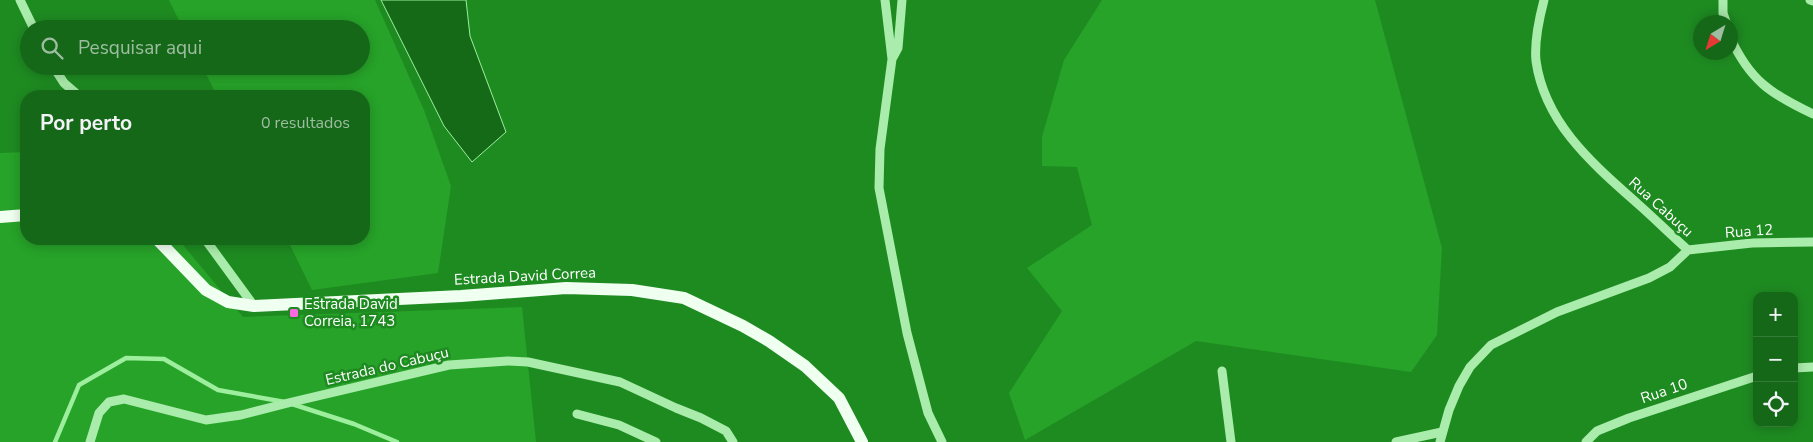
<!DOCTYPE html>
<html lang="pt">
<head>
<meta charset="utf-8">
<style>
	:root { --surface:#166819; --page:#237026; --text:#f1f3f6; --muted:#9ebea2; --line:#357b38 }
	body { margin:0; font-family:"Nunito Sans",sans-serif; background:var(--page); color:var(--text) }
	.controls { position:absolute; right:15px; bottom:15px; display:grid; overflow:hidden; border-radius:10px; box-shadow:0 2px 12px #0003 }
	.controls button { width:45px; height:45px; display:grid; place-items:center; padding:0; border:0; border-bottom:1px solid var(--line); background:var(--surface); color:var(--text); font:25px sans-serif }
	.compass { position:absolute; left:1693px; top:15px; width:45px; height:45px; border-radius:50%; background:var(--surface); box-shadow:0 2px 12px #0003; rotate:218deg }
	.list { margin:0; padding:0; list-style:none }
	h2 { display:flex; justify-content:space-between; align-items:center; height:65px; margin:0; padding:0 20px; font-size:21px }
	h2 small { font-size:16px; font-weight:400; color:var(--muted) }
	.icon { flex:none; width:28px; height:28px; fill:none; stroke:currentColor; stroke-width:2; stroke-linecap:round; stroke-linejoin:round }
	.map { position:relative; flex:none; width:1813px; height:442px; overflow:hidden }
	.search { position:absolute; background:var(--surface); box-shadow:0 2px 12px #0003; left:20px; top:20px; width:350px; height:55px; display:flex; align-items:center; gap:12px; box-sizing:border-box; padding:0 18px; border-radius:28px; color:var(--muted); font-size:19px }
	.panel { position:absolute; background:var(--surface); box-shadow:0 2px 12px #0003; left:20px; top:90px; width:350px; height:155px; border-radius:20px }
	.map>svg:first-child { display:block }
	.green { fill:#27a329 }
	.water { fill:#146a17; stroke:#9dee9d }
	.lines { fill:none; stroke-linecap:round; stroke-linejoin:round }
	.stream { stroke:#9dee9d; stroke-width:4.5 }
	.minor { stroke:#aaecab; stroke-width:9 }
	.major { stroke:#effff0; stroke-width:12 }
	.poi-dot { fill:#fb69e1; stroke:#1e8b21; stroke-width:2 }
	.labels { text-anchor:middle; stroke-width:5; stroke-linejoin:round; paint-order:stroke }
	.street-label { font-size:15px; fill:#fff; stroke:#1e8b21 }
	.poi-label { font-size:15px; fill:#fff; stroke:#1e8b21; text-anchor:start }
</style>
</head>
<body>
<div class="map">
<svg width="1813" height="442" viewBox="0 0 1813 442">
	<rect width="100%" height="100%" fill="#1e8b21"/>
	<path class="green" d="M169,0H375L424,110L451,186L438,273L312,290L287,239H364V96H217L202,66H361V29H183Z
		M1102,0H1375L1442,248L1437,335L1411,372L1196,341L1025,440L1009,393L1062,311L1027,268L1092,225L1077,167L1042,166V137L1064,60Z
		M26,152V239H178L243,317L522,307L536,442H0V153Z"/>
	<path class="water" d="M381,0H466L470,36L506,132L472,162L444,126Z"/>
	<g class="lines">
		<path class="stream" d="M292,404L354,424L397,442
			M55,442L79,385L126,358L164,359L218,390L285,402"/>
		<path class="minor" d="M20,0L34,29
			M885,0L892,59L880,149L879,188L907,333L928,413L942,442
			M1544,0C1539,19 1534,41 1536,61C1545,124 1593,164 1638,204C1655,219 1671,235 1688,250
			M1723,0V13L1726,22
			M1810,0L1813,1
			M1730,37C1750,81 1771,94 1813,114
			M892,59L898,48L902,0
			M53,66L64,83L79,96
			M205,239L254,306
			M1688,250L1752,243L1813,242
			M1794,368L1813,367
			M1222,371L1231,442
			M577,414L619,425L656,442
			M90,442L99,413L109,402L124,399L206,420L241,415L288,403L449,365L508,361L528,362L620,382L676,408L701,418L726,431L733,442
			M1396,442L1442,432
			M1440,442L1449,410L1459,386L1470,367L1491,345L1557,312L1649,278L1670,267L1688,250
			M1586,442L1597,431L1629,418L1757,376"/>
		<path class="major" d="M0,217L26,215
			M157,239L206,290L228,302L254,306L461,296L566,288L632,290L684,298L743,326L769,341L805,366L839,398L862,442"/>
	</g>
	<rect class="poi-dot" x="289" y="308" width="10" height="10" rx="2.5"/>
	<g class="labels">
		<g class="street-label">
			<text transform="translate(1661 207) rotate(42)" y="5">Rua Cabuçu</text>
			<text transform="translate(1749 231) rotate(-4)" y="5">Rua 12</text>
			<text transform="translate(525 276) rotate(-3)" y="5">Estrada David Correa</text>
			<text transform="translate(387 366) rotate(-13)" y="5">Estrada do Cabuçu</text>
			<text transform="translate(1664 391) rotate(-19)" y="5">Rua 10</text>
		</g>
		<g class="poi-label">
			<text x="304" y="309">Estrada David<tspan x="304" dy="17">Correia, 1743</tspan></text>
		</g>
	</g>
</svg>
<div class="controls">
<button>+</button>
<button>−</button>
<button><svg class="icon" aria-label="locate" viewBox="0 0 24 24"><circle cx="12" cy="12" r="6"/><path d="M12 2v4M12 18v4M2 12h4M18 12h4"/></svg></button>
</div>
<svg class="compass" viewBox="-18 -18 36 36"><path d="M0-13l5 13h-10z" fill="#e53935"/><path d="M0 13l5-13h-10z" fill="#9ebea2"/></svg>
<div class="search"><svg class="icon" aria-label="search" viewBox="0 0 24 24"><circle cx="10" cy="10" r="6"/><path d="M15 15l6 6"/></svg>Pesquisar aqui</div>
<section class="panel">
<h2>Por perto<small>0 resultados</small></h2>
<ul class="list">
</ul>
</section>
</div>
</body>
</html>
